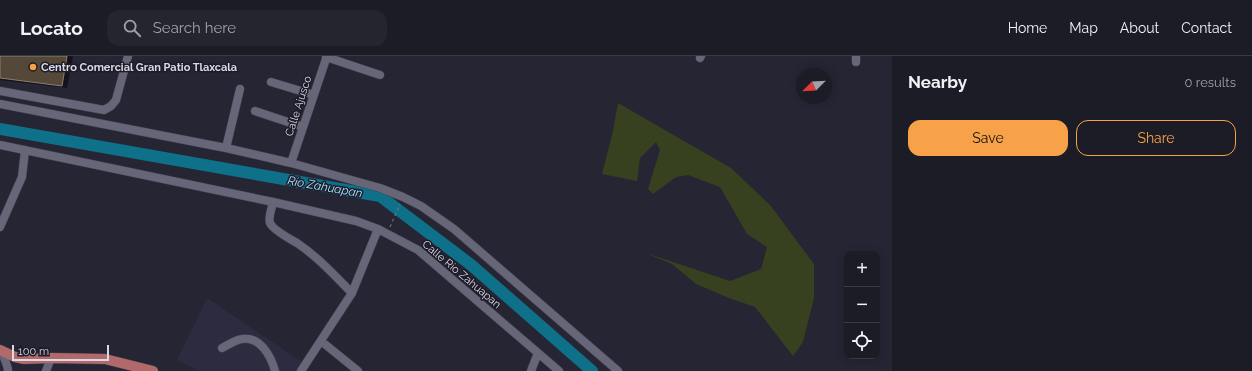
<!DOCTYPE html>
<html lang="en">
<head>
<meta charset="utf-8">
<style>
	:root { --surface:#1c1c27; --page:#25252f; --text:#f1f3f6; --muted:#a0a1a7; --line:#3a3a44; --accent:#f7a148 }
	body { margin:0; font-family:Raleway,sans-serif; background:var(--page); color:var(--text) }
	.controls { position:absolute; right:12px; bottom:12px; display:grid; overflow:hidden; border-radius:8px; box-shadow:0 2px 10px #0003 }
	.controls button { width:36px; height:36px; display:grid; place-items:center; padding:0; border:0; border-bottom:1px solid var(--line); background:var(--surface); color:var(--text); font:20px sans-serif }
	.compass { position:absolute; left:796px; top:12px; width:36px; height:36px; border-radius:50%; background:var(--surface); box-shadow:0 2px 10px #0003; rotate:246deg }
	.scale { position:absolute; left:12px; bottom:10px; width:97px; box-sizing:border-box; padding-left:4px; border:2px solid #dadae4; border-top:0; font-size:11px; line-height:14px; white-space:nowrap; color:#dadae4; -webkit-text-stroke:3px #1d1b2a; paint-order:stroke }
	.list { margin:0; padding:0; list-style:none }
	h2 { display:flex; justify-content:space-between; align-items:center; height:52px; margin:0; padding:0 16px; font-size:17px }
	h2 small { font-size:13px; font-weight:400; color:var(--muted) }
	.actions { display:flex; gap:8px; padding:12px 16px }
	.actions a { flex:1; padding:9px 0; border:1px solid var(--accent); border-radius:12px; text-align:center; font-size:14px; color:var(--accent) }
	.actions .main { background:var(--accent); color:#111 }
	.icon { flex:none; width:22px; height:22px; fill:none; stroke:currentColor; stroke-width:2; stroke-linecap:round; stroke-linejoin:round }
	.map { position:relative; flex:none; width:892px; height:315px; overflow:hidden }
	header { display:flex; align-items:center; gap:24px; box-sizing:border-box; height:56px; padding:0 20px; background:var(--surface); border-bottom:1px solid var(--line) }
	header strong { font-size:19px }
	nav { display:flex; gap:22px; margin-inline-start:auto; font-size:14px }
	.search { width:280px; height:36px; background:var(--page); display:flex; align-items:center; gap:10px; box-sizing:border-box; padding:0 14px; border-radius:12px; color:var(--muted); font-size:15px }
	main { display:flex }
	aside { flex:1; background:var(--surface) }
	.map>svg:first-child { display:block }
	.built { fill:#2d2b40 }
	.green { fill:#37411f }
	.shadow { fill:#0007 }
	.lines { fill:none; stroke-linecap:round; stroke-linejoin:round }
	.river { stroke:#0f708a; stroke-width:12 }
	.building { fill:#544839; stroke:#8d7f6f }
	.minor-casing { stroke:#444350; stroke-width:9 }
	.major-casing { stroke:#444350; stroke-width:11 }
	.path { stroke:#7e7d8a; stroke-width:1; stroke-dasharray:3 3; stroke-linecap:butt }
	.minor { stroke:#676578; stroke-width:8 }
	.major { stroke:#b2696a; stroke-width:10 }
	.poi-dot { fill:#f7a148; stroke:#1d1b2a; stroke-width:1.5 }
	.labels { text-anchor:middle; stroke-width:3; stroke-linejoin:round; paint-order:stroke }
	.poi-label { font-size:11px; font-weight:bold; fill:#dadae4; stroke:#1d1b2a; text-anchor:start }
	.street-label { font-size:11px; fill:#dadae4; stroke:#1d1b2a }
	.water-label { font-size:12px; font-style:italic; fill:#a6e6fd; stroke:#1d1b2a }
</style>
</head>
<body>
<header>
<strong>Locato</strong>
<div class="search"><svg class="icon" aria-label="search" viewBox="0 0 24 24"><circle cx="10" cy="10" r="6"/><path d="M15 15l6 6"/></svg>Search here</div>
<nav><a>Home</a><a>Map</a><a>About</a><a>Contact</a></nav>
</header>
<main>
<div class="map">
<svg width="892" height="315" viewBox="0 0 892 315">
	<rect width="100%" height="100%" fill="#262534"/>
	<path class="built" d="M207,242L302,306L296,315H199L177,304Z"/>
	<path class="green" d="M618,47L731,112L770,149L814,208V242L803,286L793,300L755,251L729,242L696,228L672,208L646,197L730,225L761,213L767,191L747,178L720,131L688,119L676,121L653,138L648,133L660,94L656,86L640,102L637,125L602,118L613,75Z"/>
	<path class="shadow" d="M0,0H73L67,32L0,24V25Z"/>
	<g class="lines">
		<path class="river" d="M0,73L380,140L470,208L592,315"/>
	</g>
	<path class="building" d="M0,0H67L62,30L0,22Z"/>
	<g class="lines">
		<defs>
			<path id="minor" d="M856,0V6
				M326,1L380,19
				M700,2L701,0
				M271,26L314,39
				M0,35L104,54L111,50L116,44L128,0
				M0,48L226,92L291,107L380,132L403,141L421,150L454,173L618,315
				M255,55L303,71
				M0,89L273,146L356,165L378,173L418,194L559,315
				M226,92L240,33
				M291,107L327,0
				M273,146C272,152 268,161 270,167C273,174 290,183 297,187C318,201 334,219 352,237
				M0,171L22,121L25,94
				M321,285L358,315
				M222,292C228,289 235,284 242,283C260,280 271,300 275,315
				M3,296C3,303 8,308 8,315
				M46,315L51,302
				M301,315L352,237L378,173
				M531,315L538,297"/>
			<path id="major" d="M0,294L15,301L24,303L51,302L105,303L153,315"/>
		</defs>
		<use href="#minor" class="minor-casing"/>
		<use href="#major" class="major-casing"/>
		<path class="path" d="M390,171L400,148"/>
		<use href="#minor" class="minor"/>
		<use href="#major" class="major"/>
	</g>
	<circle class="poi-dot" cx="33" cy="11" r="4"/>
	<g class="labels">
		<g class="poi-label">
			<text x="41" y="15">Centro Comercial Gran Patio Tlaxcala</text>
		</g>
		<g class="street-label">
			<text transform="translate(298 50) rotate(-72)" y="4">Calle Ajusco</text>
			<text transform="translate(462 218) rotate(40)" y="4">Calle Río Zahuapan</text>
		</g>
		<g class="water-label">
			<text transform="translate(325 131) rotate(10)" y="4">Río Zahuapan</text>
		</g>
	</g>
</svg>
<div class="controls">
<button>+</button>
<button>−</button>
<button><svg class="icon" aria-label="locate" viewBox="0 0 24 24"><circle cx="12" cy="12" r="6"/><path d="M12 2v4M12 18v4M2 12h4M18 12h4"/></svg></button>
</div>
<svg class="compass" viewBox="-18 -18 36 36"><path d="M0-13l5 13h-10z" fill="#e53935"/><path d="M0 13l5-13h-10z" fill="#a0a1a7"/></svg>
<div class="scale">100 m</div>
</div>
<aside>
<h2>Nearby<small>0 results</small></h2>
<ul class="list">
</ul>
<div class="actions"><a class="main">Save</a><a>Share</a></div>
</aside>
</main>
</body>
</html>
